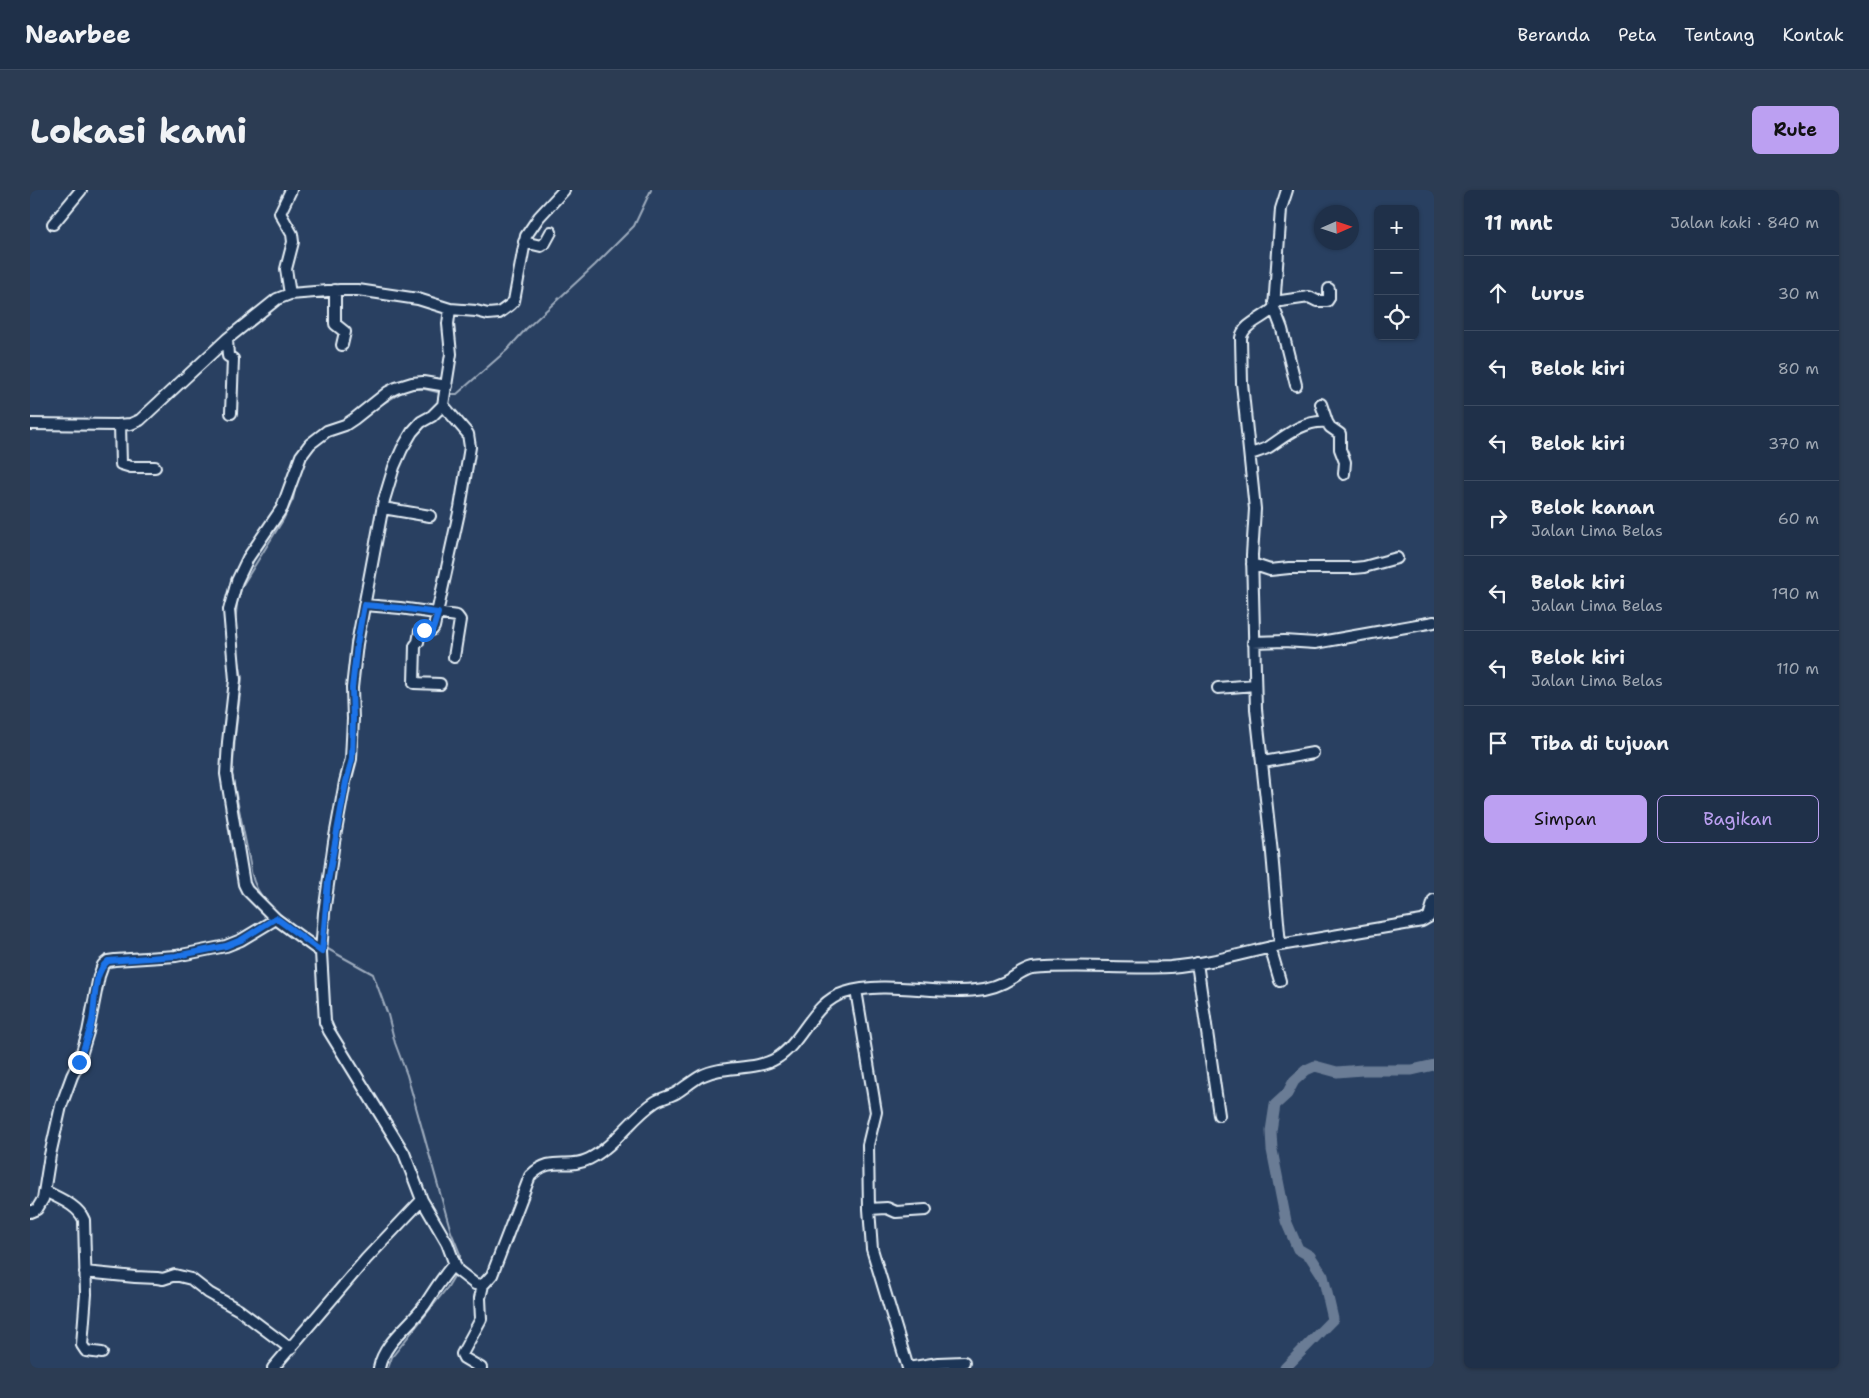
<!DOCTYPE html>
<html lang="id">
<head>
<meta charset="utf-8">
<style>
	:root { --surface:#1f3049; --page:#2c3c53; --text:#f1f3f6; --muted:#a1a9b4; --line:#3c4b61; --accent:#bca0f2 }
	body { margin:0; font-family:"Shantell Sans",sans-serif; background:var(--page); color:var(--text) }
	.controls { position:absolute; right:15px; top:15px; display:grid; overflow:hidden; border-radius:8px; box-shadow:0 1px 4px #0004 }
	.controls button { width:45px; height:45px; display:grid; place-items:center; padding:0; border:0; border-bottom:1px solid var(--line); background:var(--surface); color:var(--text); font:25px sans-serif }
	.compass { position:absolute; left:1284px; top:15px; width:45px; height:45px; border-radius:50%; background:var(--surface); box-shadow:0 1px 4px #0004; rotate:87deg }
	.stop { position:absolute; width:15px; height:15px; margin:-11px; border:4px solid #1a73e8; border-radius:50%; background:#fff }
	.stop.end { background:#1a73e8; border-color:#fff; box-shadow:0 1px 5px #0008 }
	.list { margin:0; padding:0; list-style:none }
	h2 { display:flex; justify-content:space-between; align-items:center; height:65px; margin:0; padding:0 20px; font-size:21px }
	h2 small { font-size:16px; font-weight:400; color:var(--muted) }
	.list li { display:grid; grid-template-columns:32px 1fr auto; gap:15px; align-items:center; box-sizing:border-box; height:75px; padding:0 20px; border-top:1px solid var(--line) }
	.list b { display:block; font-size:19px; white-space:nowrap }
	.list p { margin:0; font-size:16px; white-space:nowrap; color:var(--muted) }
	.list em { font-size:16px; font-style:normal; color:var(--muted) }
	.actions { display:flex; gap:10px; padding:15px 20px }
	.actions a { flex:1; padding:11px 0; border:1px solid var(--accent); border-radius:8px; text-align:center; font-size:18px; color:var(--accent) }
	.actions .main { background:var(--accent); color:#111 }
	.icon { flex:none; width:28px; height:28px; fill:none; stroke:currentColor; stroke-width:2; stroke-linecap:round; stroke-linejoin:round }
	.map { position:relative; flex:none; width:1404px; height:1178px; overflow:hidden; border-radius:8px }
	header { display:flex; align-items:center; gap:30px; box-sizing:border-box; height:70px; padding:0 25px; background:var(--surface); border-bottom:1px solid var(--line) }
	header strong { font-size:24px }
	nav { display:flex; gap:28px; margin-inline-start:auto; font-size:18px }
	.intro { display:flex; align-items:center; justify-content:space-between; box-sizing:border-box; height:120px; padding:0 30px }
	h1 { margin:0; font-size:35px }
	.button { padding:12px 22px; border-radius:8px; background:var(--accent); color:#111; font-size:18px; font-weight:700 }
	main { display:flex; gap:30px; padding:0 30px }
	aside { flex:1; background:var(--surface); border-radius:8px; box-shadow:0 1px 4px #0004 }
	.map>svg:first-child { display:block }
	.lines { fill:none; stroke-linecap:round; stroke-linejoin:round }
	.stream { stroke:#9dabbd; stroke-width:2 }
	.river { stroke:#6b7c95; stroke-width:11 }
	.minor-casing { stroke:#e8f1f8; stroke-width:14 }
	.minor { stroke:#1d3557; stroke-width:10 }
	.route { stroke:#1a73e8; stroke-width:6 }
</style>
</head>
<body>
<header>
<strong>Nearbee</strong>
<nav><a>Beranda</a><a>Peta</a><a>Tentang</a><a>Kontak</a></nav>
</header>
<div class="intro"><h1>Lokasi kami</h1><a class="button">Rute</a></div>
<main>
<div class="map">
<svg width="1404" height="1178" viewBox="0 0 1404 1178">
	<rect width="100%" height="100%" fill="#294061"/>
	<filter id="ink" filterUnits="userSpaceOnUse"><feTurbulence type="fractalNoise" baseFrequency=".02" numOctaves="2"/><feDisplacementMap in="SourceGraphic" scale="10" xChannelSelector="R" yChannelSelector="G"/><feConvolveMatrix kernelMatrix="1 2 1 2 8 2 1 2 1" color-interpolation-filters="sRGB"/></filter>
	<g filter="url(#ink)">
		<g class="lines">
			<path class="stream" d="M379,199H395L411,203
				M418,204H427L477,160L496,139L565,75L604,36L621,0
				M344,219L374,201
				M272,276L278,265L286,255
				M205,435L207,413L212,396L253,330L263,309L267,290
				M207,460L212,488L205,546L202,585L220,673C222,704 241,717 263,735
				M296,758L343,784L358,825L365,853L377,885L421,1042L430,1064V1074
				M358,1178L362,1167L417,1098L426,1083"/>
			<path class="river" d="M1255,1178L1303,1129L1293,1086L1280,1066L1268,1059L1256,1031L1242,960L1241,941L1245,915L1257,904L1264,891L1276,880L1285,876L1307,882L1332,880H1382L1404,875"/>
			<defs>
				<path id="minor" d="M23,34L51,0
					M494,52L511,56L515,53L521,42
					M305,100V134L315,142L312,155
					M260,104L256,79L263,52L262,44L250,23L261,0
					M1244,112L1279,107L1287,111H1297L1299,108V99
					M1244,118L1252,139L1266,195
					M420,119L418,134L421,164L413,215L402,226L391,232L382,242L372,259L364,277L354,310L327,454L322,498L323,529L321,569L315,592L304,652L294,723L291,762L295,832L299,841L374,963L392,1010L417,1053L427,1080L445,1094L453,1095L462,1085L500,986C522,964 537,980 559,969C585,956 601,928 625,912C631,908 639,907 646,903C654,898 662,891 671,886C694,874 724,882 747,868C772,853 783,812 814,803C857,790 903,805 946,800C959,799 971,795 982,788C989,784 994,780 1002,778C1048,774 1094,779 1140,777C1178,774 1214,763 1250,755L1242,663L1226,519L1222,365L1225,319L1212,193L1211,148C1213,134 1234,128 1244,118L1251,19L1257,0
					M197,149L198,166L203,169L201,223
					M1291,214L1297,232
					M0,234L87,235L101,234L110,230L197,149L247,109L260,104L310,100H328L388,109L420,119L446,121L458,124L469,123L480,115L484,111L496,46L509,27L534,0
					M90,235L91,274L101,277H125
					M1220,264C1227,262 1233,260 1239,257C1255,246 1276,229 1297,232L1300,237L1310,244V259L1315,272L1314,284
					M353,318L400,326
					M1222,374L1240,380L1259,378H1324L1334,377L1367,368
					M335,415L370,418L427,426L430,430L424,467
					M1223,452L1254,451L1285,453L1404,432
					M410,494L384,493L385,456L388,452L390,441L402,440L404,437L430,318L440,257L438,244L413,215
					M1188,498L1225,495
					M1233,572L1283,563
					M246,729L217,700L214,694L196,584L198,552L205,490L199,420L207,391L218,368L252,318L271,266L280,254L297,241L315,235L324,229L358,202L366,198L382,193L393,192L417,196
					M1250,755L1392,731L1399,727L1404,710
					M1240,757L1250,791
					M1167,773L1189,925
					M826,800L846,922L838,955L839,1019L842,1059L878,1178
					M15,1001C28,1008 48,1015 54,1030L56,1104L52,1155L56,1161L72,1163
					M839,1019L857,1018L866,1022L896,1020
					M0,1022L7,1019L13,1009L20,965L31,916L42,886L49,872L58,842L69,786L73,775L78,771L85,770L146,766L196,756L211,750L246,729L291,762
					M55,1082L105,1087L127,1088L133,1089L145,1085L161,1089L179,1103L209,1120L261,1159
					M243,1178L336,1069L392,1010
					M349,1178C354,1152 380,1136 394,1116C404,1101 412,1087 424,1074
					M451,1178L434,1168L432,1164L451,1129L450,1108L453,1095
					M878,1178L908,1173L934,1172"/>
			</defs>
			<use href="#minor" class="minor-casing"/>
			<use href="#minor" class="minor"/>
		</g>
	</g>
	<g class="lines" filter="url(#ink)">
		<path class="route" d="M49,872C53,859 59,845 62,831C66,813 62,784 78,771L146,766L196,756L211,750L246,728L292,762L298,691L316,592L322,569L323,529L322,498L327,454L334,415L370,418L408,423L403,439L394,440"/>
	</g>
</svg>
<div class="controls">
<button>+</button>
<button>−</button>
<button><svg class="icon" aria-label="locate" viewBox="0 0 24 24"><circle cx="12" cy="12" r="6"/><path d="M12 2v4M12 18v4M2 12h4M18 12h4"/></svg></button>
</div>
<svg class="compass" viewBox="-18 -18 36 36"><path d="M0-13l5 13h-10z" fill="#e53935"/><path d="M0 13l5-13h-10z" fill="#a1a9b4"/></svg>
<div class="stop" style="left:394px;top:440px"></div>
<div class="stop end" style="left:49px;top:872px"></div>
</div>
<aside>
<h2>11 mnt<small>Jalan kaki · 840 m</small></h2>
<ul class="list">
<li><svg class="icon" aria-label="ahead" viewBox="0 0 24 24"><path d="M12 20V5M6 11l6-6 6 6"/></svg><div><b>Lurus</b></div><em>30 m</em></li>
<li><svg class="icon" aria-label="left" viewBox="0 0 24 24"><path d="M17 20v-9H6M10 6l-5 5 5 5"/></svg><div><b>Belok kiri</b></div><em>80 m</em></li>
<li><svg class="icon" aria-label="left" viewBox="0 0 24 24"><path d="M17 20v-9H6M10 6l-5 5 5 5"/></svg><div><b>Belok kiri</b></div><em>370 m</em></li>
<li><svg class="icon" aria-label="right" viewBox="0 0 24 24"><path d="M7 20v-9h11M14 6l5 5-5 5"/></svg><div><b>Belok kanan</b><p>Jalan Lima Belas</p></div><em>60 m</em></li>
<li><svg class="icon" aria-label="left" viewBox="0 0 24 24"><path d="M17 20v-9H6M10 6l-5 5 5 5"/></svg><div><b>Belok kiri</b><p>Jalan Lima Belas</p></div><em>190 m</em></li>
<li><svg class="icon" aria-label="left" viewBox="0 0 24 24"><path d="M17 20v-9H6M10 6l-5 5 5 5"/></svg><div><b>Belok kiri</b><p>Jalan Lima Belas</p></div><em>110 m</em></li>
<li><svg class="icon" aria-label="arrive" viewBox="0 0 24 24"><path d="M6 21V4h12l-3 4 3 4H6"/></svg><div><b>Tiba di tujuan</b></div></li>
</ul>
<div class="actions"><a class="main">Simpan</a><a>Bagikan</a></div>
</aside>
</main>
</body>
</html>
